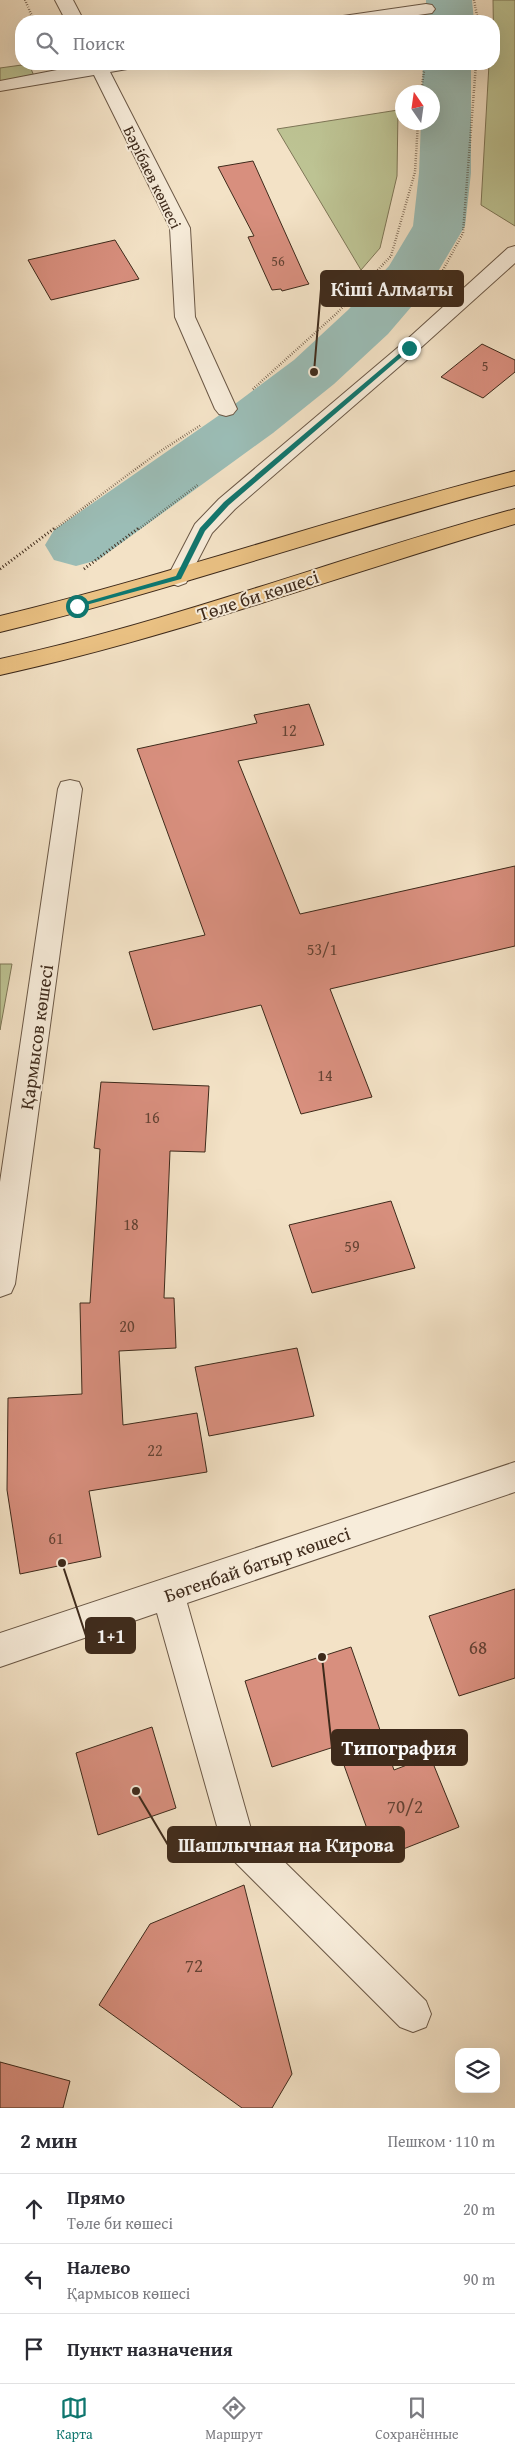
<!DOCTYPE html>
<html lang="ru">
<head>
<meta charset="utf-8">
<style>
	:root { --surface:#fff; --page:#f7f7f7; --text:#2b2b33; --muted:#7c7c81; --line:#e1e1e2; --accent:#0f766e }
	body { margin:0; font-family:"Gentium Book Plus",serif; background:var(--page); color:var(--text) }
	.controls { position:absolute; right:15px; bottom:15px; display:grid; overflow:hidden; border-radius:10px; box-shadow:0 5px 20px #0002 }
	.controls button { width:45px; height:45px; display:grid; place-items:center; padding:0; border:0; border-bottom:1px solid var(--line); background:var(--surface); color:var(--text); font:25px sans-serif }
	.compass { position:absolute; left:395px; top:85px; width:45px; height:45px; border-radius:50%; background:var(--surface); box-shadow:0 5px 20px #0002; rotate:347deg }
	.stop { position:absolute; width:15px; height:15px; margin:-11px; border:4px solid #0f766e; border-radius:50%; background:#fff }
	.stop.end { background:#0f766e; border-color:#fff; box-shadow:0 1px 5px #0008 }
	.list { margin:0; padding:0; list-style:none }
	h2 { display:flex; justify-content:space-between; align-items:center; height:65px; margin:0; padding:0 20px; font-size:21px }
	h2 small { font-size:16px; font-weight:400; color:var(--muted) }
	.list li { display:grid; grid-template-columns:32px 1fr auto; gap:15px; align-items:center; box-sizing:border-box; height:70px; padding:0 20px; border-top:1px solid var(--line) }
	.list b { display:block; font-size:19px; white-space:nowrap }
	.list p { margin:0; font-size:16px; white-space:nowrap; color:var(--muted) }
	.list em { font-size:16px; font-style:normal; color:var(--muted) }
	.icon { flex:none; width:28px; height:28px; fill:none; stroke:currentColor; stroke-width:2; stroke-linecap:round; stroke-linejoin:round }
	.map { position:relative; flex:none; width:515px; height:2108px; overflow:hidden }
	.search { position:absolute; background:var(--surface); box-shadow:0 5px 20px #0002; left:15px; right:15px; top:15px; height:55px; display:flex; align-items:center; gap:12px; box-sizing:border-box; padding:0 18px; border-radius:20px; color:var(--muted); font-size:19px }
	.sheet { height:275px; background:var(--surface) }
	nav { display:flex; justify-content:space-around; align-items:center; box-sizing:border-box; height:70px; border-top:1px solid var(--line); background:var(--surface); font-size:14px; color:var(--muted) }
	nav a { display:grid; justify-items:center; gap:2px }
	nav .on { color:var(--accent) }
	.map>svg:first-child { display:block }
	.green { fill:#bdc393; stroke:#7e7657 }
	.lines { fill:none; stroke-linecap:round; stroke-linejoin:round }
	.river { fill:#9bbdb6; fill-rule:evenodd }
	.building { fill:#d88f7e; stroke:#3e2a1b }
	.minor-casing { stroke:#6b5846; stroke-width:2 }
	.major-casing { stroke:#3e2a1b; stroke-width:2 }
	.path-far1 { stroke:#3e2a1b; stroke-width:2.5; stroke-dasharray:0.5 2; stroke-linecap:butt }
	.path { stroke:#3e2a1b; stroke-width:3; stroke-dasharray:1 2.5; stroke-linecap:butt }
	.minor { fill:#f7ecda; fill-rule:evenodd }
	.major { fill:#eac183; fill-rule:evenodd }
	.route { fill:#0f766e }
	.labels { text-anchor:middle; stroke-width:4; stroke-linejoin:round; paint-order:stroke }
	.far-number-label { font-size:14px; fill:#644334 }
	.far-street-label { font-size:16px; fill:#3e2a1b; stroke:#f7ecda }
	.number-label { font-size:16px; fill:#644334 }
	.street-label { font-size:19px; fill:#3e2a1b; stroke:#f7ecda }
	.near-number-label { font-size:19px; fill:#644334 }
	.leader { fill:none; stroke:#3e2a1b; stroke-width:2 }
	.callout-dot { fill:#3e2a1b; stroke:#f7ecda; stroke-width:2 }
	.callout { fill:#3e2a1b; stroke:#3e2a1b; stroke-width:2 }
	.callout-label { font-size:20px; text-anchor:middle; font-weight:bold; fill:#fff }
</style>
</head>
<body>
<div class="map">
<svg width="515" height="2108" viewBox="0 0 515 2108">
	<rect width="100%" height="100%" fill="#f3e2c6"/>
	<filter id="stains"><feTurbulence type="fractalNoise" baseFrequency=".004" numOctaves="4"/><feColorMatrix values="0 0 0 0 .2 0 0 0 0 .09 0 0 0 0 .02 0 0 0 .5 -.17"/></filter>
	<radialGradient id="worn" r=".72"><stop offset=".6" stop-color="#630" stop-opacity="0"/><stop offset="1" stop-color="#630" stop-opacity=".3"/></radialGradient>
	<path class="green" d="M493,0H515V226L481,205L489,64H494Z
		M29,64L34,76L0,82V68Z
		M398,110L397,176L380,248L361,270L277,129Z
		M0,964H12L0,1030Z"/>
	<g class="lines">
		<path class="river" d="M426,0H472L474,21H426Z
			M423,64H471V173L465,226L430,285L388,334L334,384L273,433L98,560L76,566L54,560L45,545L54,530L231,407L294,360L348,310L389,266L413,226L419,173L421,122H432V92H422Z"/>
	</g>
	<path class="building" d="M253,161L306,279L309,284L282,291L281,289L272,290L248,237L254,236L218,167Z
		M115,240L139,279L51,300L28,260Z
		M482,344L515,360V372L483,398L441,377Z
		M309,704L324,745L238,761L300,914L515,866V946L330,989L372,1097L301,1114L261,1005L153,1030L129,952L205,935L137,749L257,723L254,715Z
		M101,1082L209,1086L205,1152L170,1151L164,1298H174L176,1348L119,1351L123,1425L197,1413L207,1472L89,1491L101,1557L20,1574L7,1490L8,1398L82,1394L80,1303H90L100,1149L94,1148Z
		M391,1201L415,1268L312,1293L289,1225Z
		M297,1348L314,1416L209,1436L195,1367Z
		M515,1589V1678L459,1696L429,1616Z
		M351,1647L394,1770L430,1756L459,1827L378,1859L337,1746L272,1767L245,1681Z
		M152,1727L176,1808L98,1835L76,1753Z
		M244,1885L292,2074L272,2108H242L99,2005L150,1924Z
		M0,2062L70,2081L63,2108H0Z"/>
	<g class="lines">
		<defs>
			<path id="minor" d="M55,0H73L84,21H66Z
				M426,4L432,5L435,9L432,13L377,21H334L337,17L343,16Z
				M88,64H136L133,68L110,72L190,228L195,317L237,409L233,414L226,416L219,414L215,409L175,317L170,228L94,75L0,91V81Z
				M515,246V263L416,352L235,509L212,533L186,583L178,586L170,583L167,578L195,524L219,499L402,344L508,248Z
				M70,780L79,782L82,789L15,1284L11,1293L0,1297V1182L58,789L61,782Z
				M515,1462V1492L187,1603L251,1829L426,2001L431,2014L426,2027L413,2032L400,2027L224,1851L157,1613L0,1667V1633Z"/>
			<path id="major" d="M515,471V485C342,530 174,590 0,632V616C174,574 342,515 515,471Z
				M515,509V524C343,574 175,637 0,675V659C175,621 342,556 515,509Z"/>
		</defs>
		<use href="#minor" class="minor-casing"/>
		<use href="#major" class="major-casing"/>
		<path class="path-far1" d="M25,0L34,21
			M474,0L478,21
			M453,18L478,20
			M421,92L425,64
			M437,281L463,233L476,64
			M253,389L337,313L391,256L415,172L418,122
			M55,529L156,454L201,425
			M139,529L199,484"/>
		<path class="path" d="M0,569L56,527
			M84,569L140,527"/>
		<use href="#minor" class="minor"/>
		<use href="#major" class="major"/>
	</g>
	<path class="route" d="M407,347L412,348L229,505L205,531L181,579L75,608V605L176,576L200,528L224,502Z"/>
	<g class="labels">
		<g class="far-number-label">
			<text x="278" y="266">56</text>
			<text x="485" y="371">5</text>
		</g>
		<g class="far-street-label">
			<text transform="translate(153 177) rotate(64)" y="6">Бәрібаев көшесі</text>
		</g>
		<g class="number-label">
			<text x="289" y="736">12</text>
			<text x="322" y="955">53/1</text>
			<text x="325" y="1081">14</text>
			<text x="152" y="1123">16</text>
			<text x="131" y="1230">18</text>
			<text x="352" y="1252">59</text>
			<text x="127" y="1332">20</text>
			<text x="155" y="1456">22</text>
			<text x="56" y="1544">61</text>
		</g>
		<g class="street-label">
			<text transform="translate(258 595) rotate(-18)" y="7">Төле би көшесі</text>
			<text transform="translate(36 1037) rotate(-82)" y="7">Қармысов көшесі</text>
			<text transform="translate(257 1564) rotate(-19)" y="7">Бөгенбай батыр көшесі</text>
		</g>
		<g class="near-number-label">
			<text x="478" y="1654">68</text>
			<text x="405" y="1813">70/2</text>
			<text x="194" y="1972">72</text>
		</g>
	</g>
	<path class="leader" d="M314 372L321 289M62 1563L86 1636M322 1657L332 1748M136 1791L168 1845"/>
	<g class="callout-dot">
		<circle cx="314" cy="372" r="5"/>
		<circle cx="62" cy="1563" r="5"/>
		<circle cx="322" cy="1657" r="5"/>
		<circle cx="136" cy="1791" r="5"/>
	</g>
	<g class="callout">
		<rect x="321" y="271" width="142" height="35" rx="5"/>
		<rect x="86" y="1618" width="49" height="35" rx="5"/>
		<rect x="332" y="1730" width="135" height="35" rx="5"/>
		<rect x="168" y="1827" width="236" height="35" rx="5"/>
	</g>
	<g class="callout-label">
		<text x="392" y="296">Кіші Алматы</text>
		<text x="111" y="1643">1+1</text>
		<text x="399" y="1755">Типография</text>
		<text x="286" y="1852">Шашлычная на Кирова</text>
	</g>
	<rect width="100%" height="100%" filter="url(#stains)"/>
	<rect width="100%" height="100%" fill="url(#worn)"/>
</svg>
<div class="controls">
<button><svg class="icon" aria-label="layers" viewBox="0 0 24 24"><path d="M12 4l9 5-9 5-9-5zM3 14l9 5 9-5"/></svg></button>
</div>
<svg class="compass" viewBox="-18 -18 36 36"><path d="M0-13l5 13h-10z" fill="#e53935"/><path d="M0 13l5-13h-10z" fill="#7c7c81"/></svg>
<div class="stop" style="left:77px;top:606px"></div>
<div class="stop end" style="left:409px;top:348px"></div>
<div class="search"><svg class="icon" aria-label="search" viewBox="0 0 24 24"><circle cx="10" cy="10" r="6"/><path d="M15 15l6 6"/></svg>Поиск</div>
</div>
<section class="sheet">
<h2>2 мин<small>Пешком · 110 m</small></h2>
<ul class="list">
<li><svg class="icon" aria-label="ahead" viewBox="0 0 24 24"><path d="M12 20V5M6 11l6-6 6 6"/></svg><div><b>Прямо</b><p>Төле би көшесі</p></div><em>20 m</em></li>
<li><svg class="icon" aria-label="left" viewBox="0 0 24 24"><path d="M17 20v-9H6M10 6l-5 5 5 5"/></svg><div><b>Налево</b><p>Қармысов көшесі</p></div><em>90 m</em></li>
<li><svg class="icon" aria-label="arrive" viewBox="0 0 24 24"><path d="M6 21V4h12l-3 4 3 4H6"/></svg><div><b>Пункт назначения</b></div></li>
</ul>
</section>
<nav>
<a class="on"><svg class="icon" aria-label="map" viewBox="0 0 24 24"><path d="M3 6l6-2 6 2 6-2v14l-6 2-6-2-6 2zM9 4v14M15 6v14"/></svg>Карта</a>
<a><svg class="icon" aria-label="directions" viewBox="0 0 24 24"><path d="M12 3l9 9-9 9-9-9zM9 14v-3h6M13 9l2 2-2 2"/></svg>Маршрут</a>
<a><svg class="icon" aria-label="saved" viewBox="0 0 24 24"><path d="M7 4h10v16l-5-4-5 4z"/></svg>Сохранённые</a>
</nav>
</body>
</html>
